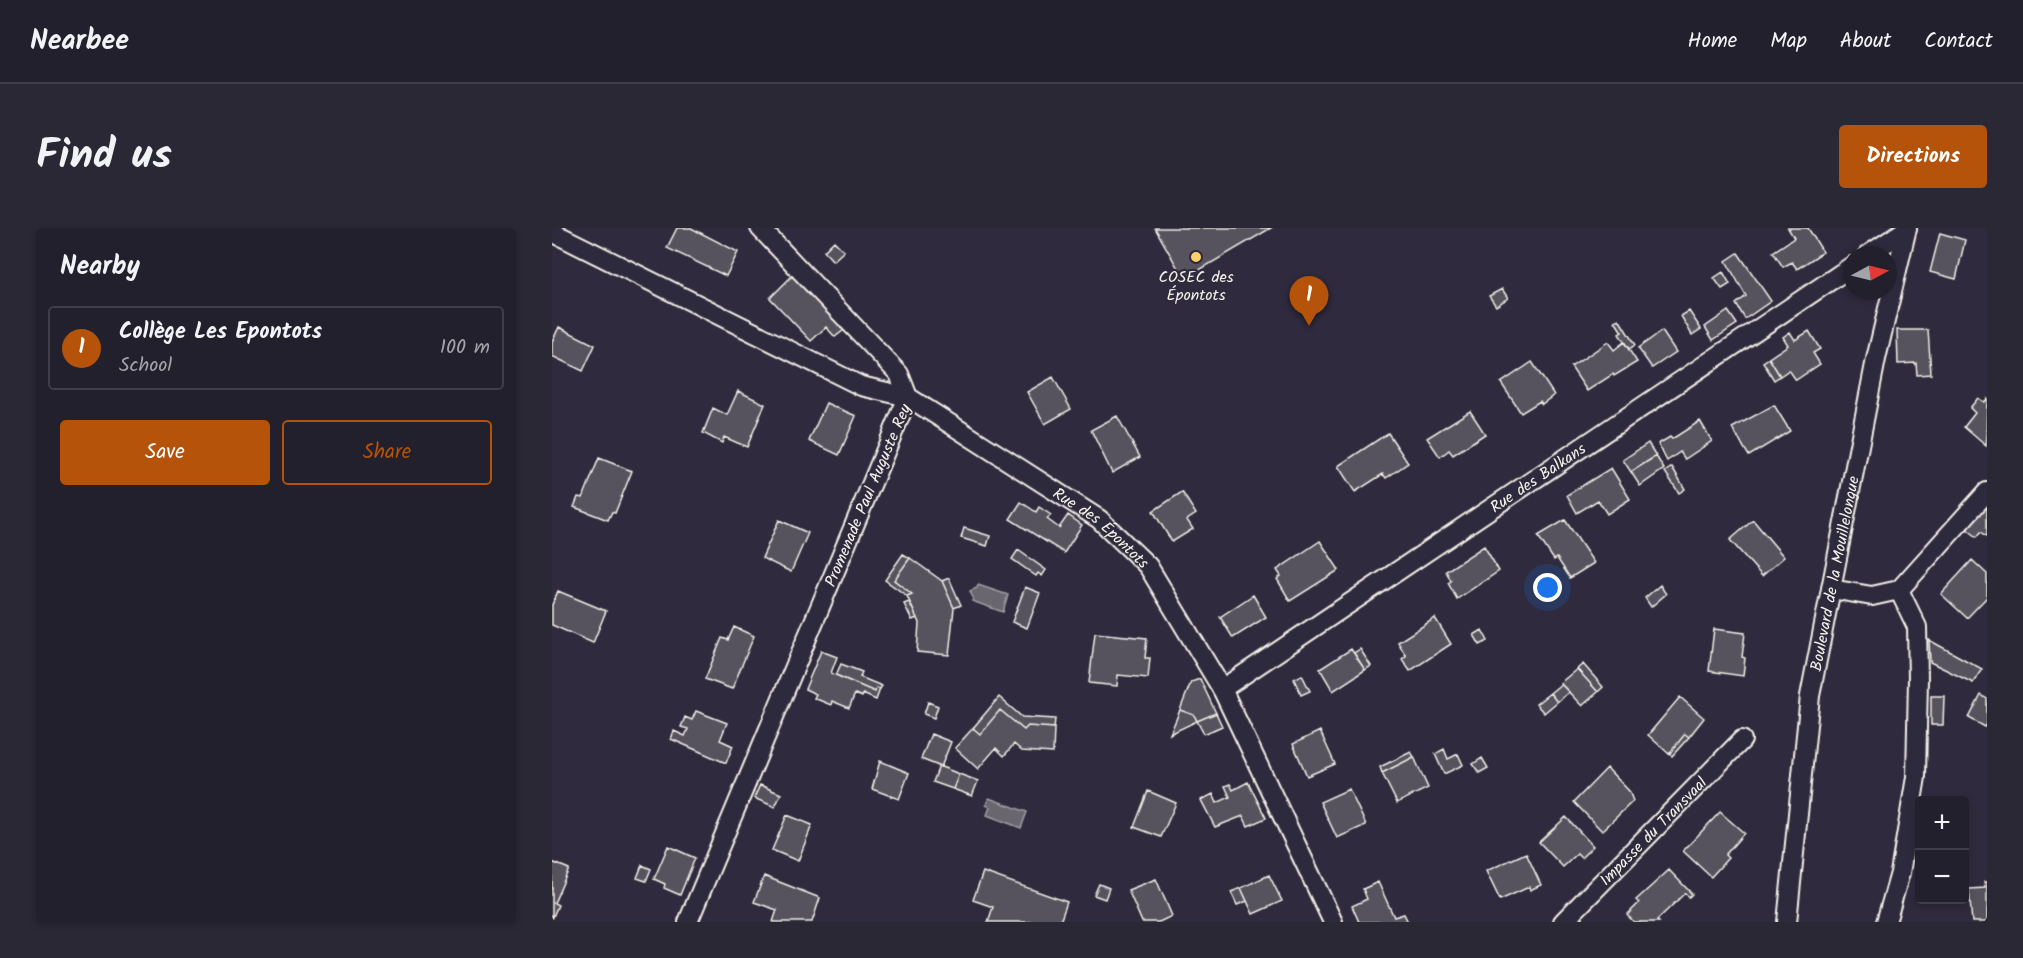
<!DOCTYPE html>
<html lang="en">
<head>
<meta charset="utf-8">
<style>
	:root { --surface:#23202e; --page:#2b2836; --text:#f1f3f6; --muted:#a3a3aa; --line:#403e4a; --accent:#b45309 }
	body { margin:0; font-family:Kalam,sans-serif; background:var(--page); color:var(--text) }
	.controls { position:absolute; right:18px; bottom:18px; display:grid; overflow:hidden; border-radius:6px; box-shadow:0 3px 9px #0003 }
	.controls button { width:54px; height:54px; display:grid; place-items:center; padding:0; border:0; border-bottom:2px solid var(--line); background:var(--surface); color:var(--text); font:30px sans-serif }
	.compass { position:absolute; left:1291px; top:18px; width:54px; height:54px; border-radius:50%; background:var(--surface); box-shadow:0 3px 9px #0003; rotate:83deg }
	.you { position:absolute; left:996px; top:360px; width:21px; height:21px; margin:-15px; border:4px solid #fff; border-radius:50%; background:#1a73e8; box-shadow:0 0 0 9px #1a73e833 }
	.badge { display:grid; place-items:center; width:39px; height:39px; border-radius:50%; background:var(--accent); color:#fff; font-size:20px; font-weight:700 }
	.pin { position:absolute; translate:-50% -50px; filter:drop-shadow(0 2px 3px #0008) }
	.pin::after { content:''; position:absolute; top:32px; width:21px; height:18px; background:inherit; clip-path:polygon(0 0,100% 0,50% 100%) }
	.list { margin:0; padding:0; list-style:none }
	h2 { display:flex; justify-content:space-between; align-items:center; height:78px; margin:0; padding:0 24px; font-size:26px }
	h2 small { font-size:20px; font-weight:400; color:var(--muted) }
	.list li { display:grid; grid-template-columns:39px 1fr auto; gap:18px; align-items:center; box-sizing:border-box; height:84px; margin:0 12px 12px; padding:0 12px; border:2px solid var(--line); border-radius:6px }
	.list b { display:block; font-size:22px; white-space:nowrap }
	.list p { margin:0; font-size:20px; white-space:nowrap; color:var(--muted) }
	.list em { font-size:20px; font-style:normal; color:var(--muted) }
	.actions { display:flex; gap:12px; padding:18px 24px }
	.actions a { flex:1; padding:14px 0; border:2px solid var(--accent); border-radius:6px; text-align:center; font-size:21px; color:var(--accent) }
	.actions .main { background:var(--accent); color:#fff }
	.map { position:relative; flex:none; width:1435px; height:694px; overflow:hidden; border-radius:6px }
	header { display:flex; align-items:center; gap:36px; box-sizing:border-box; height:84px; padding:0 30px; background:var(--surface); border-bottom:2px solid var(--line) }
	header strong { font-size:28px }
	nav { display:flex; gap:33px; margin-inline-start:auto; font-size:21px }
	.intro { display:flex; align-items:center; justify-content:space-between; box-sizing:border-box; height:144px; padding:0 36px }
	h1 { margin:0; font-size:42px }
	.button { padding:15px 27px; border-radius:6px; background:var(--accent); color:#fff; font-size:21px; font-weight:700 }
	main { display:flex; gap:36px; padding:0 36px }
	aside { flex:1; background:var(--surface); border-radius:6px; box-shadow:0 3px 9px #0003 }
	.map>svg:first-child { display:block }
	.water { fill:#6a6670; stroke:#a19ea0; stroke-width:1.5 }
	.building { fill:#56525f; stroke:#f4f1e8; stroke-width:1.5 }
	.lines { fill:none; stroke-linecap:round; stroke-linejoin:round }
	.minor-casing { stroke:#f4f1e8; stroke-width:22 }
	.minor { stroke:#2f2a3d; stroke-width:18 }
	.poi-dot { fill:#ffd166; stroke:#2f2a3d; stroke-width:2 }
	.labels { text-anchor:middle; stroke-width:4.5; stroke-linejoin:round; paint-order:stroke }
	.poi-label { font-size:16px; fill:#f4f1e8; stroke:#2f2a3d }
	.street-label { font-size:16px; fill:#f4f1e8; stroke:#2f2a3d }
</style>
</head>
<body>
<header>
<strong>Nearbee</strong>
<nav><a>Home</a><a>Map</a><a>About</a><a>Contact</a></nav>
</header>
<div class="intro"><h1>Find us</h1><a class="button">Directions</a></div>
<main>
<aside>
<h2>Nearby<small></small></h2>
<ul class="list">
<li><span class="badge">1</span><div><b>Collège Les Epontots</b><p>School</p></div><em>100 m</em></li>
</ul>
<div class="actions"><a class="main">Save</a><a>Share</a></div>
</aside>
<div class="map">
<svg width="1435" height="694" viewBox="0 0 1435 694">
	<rect width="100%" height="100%" fill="#2f2a3d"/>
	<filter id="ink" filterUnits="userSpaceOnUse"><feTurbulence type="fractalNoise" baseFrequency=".0167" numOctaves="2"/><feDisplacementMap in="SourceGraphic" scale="12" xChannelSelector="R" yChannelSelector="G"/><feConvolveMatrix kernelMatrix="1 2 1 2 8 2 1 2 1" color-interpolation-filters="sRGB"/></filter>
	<g filter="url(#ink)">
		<path class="water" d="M426,357L456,367L451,384L420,373L421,370L418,363L425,360Z
			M437,570L475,584L469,600L435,587L438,579L434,577Z"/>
		<path class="building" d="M125,0H139L186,24L174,48L115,20Z
			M603,0H719L632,51Z
			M1236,0H1256L1271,24L1245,41L1240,34L1231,39L1221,24L1242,10Z
			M1388,5L1413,12L1404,51L1378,44Z
			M282,13L292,23L281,33L272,23Z
			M1186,25L1219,73L1193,91L1184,76L1194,68L1174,33Z
			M1171,44L1178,56L1170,61L1162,50Z
			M240,48L292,102L283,109L274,99L259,113L218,70Z
			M950,61L956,70L944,78L937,68Z
			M1137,83L1149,101L1140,107L1129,88Z
			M1176,83L1185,96L1161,112L1153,99Z
			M1067,91L1083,117L1077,121L1067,106L1070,104L1063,93Z
			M7,99L43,117L31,143L0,128V114Z
			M1345,102H1376L1379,146L1365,147L1364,135L1346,136Z
			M1110,103L1124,124L1100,140L1086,120Z
			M1257,103L1268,121L1261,125L1268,136L1244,152L1237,142L1228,148L1217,130L1236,117L1231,109L1238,104L1243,112Z
			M1056,114L1062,122L1072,114L1085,134L1062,148L1061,146L1035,163L1019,139Z
			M1217,130L1228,148L1222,152L1211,134Z
			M980,134L1002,167L990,176L988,173L969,185L949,155Z
			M501,149L519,181L493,196L475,164Z
			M186,163L213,176L195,219L172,209L170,215L151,205L161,180L175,187Z
			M1426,170L1432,174L1435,171L1434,218L1412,199L1423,185L1418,180Z
			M274,175L304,188L287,227L257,213Z
			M1222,177L1238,203L1197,228L1180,200Z
			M918,183L933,206L901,227L897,222L888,229L875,210Z
			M565,188L588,229L560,245L539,202Z
			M1148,193L1160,213L1133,231L1128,224L1115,233L1106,216L1118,209L1120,211Z
			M836,205L856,235L834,250L831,246L803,264L786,238Z
			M1096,215L1104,228L1079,244L1071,232Z
			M1104,228L1112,241L1088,258L1079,244Z
			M47,230L80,243L63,285L60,284L56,292L22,279L26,269L31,270Z
			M1120,239L1133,261L1127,265L1113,244Z
			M1059,240L1078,271L1055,286L1046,272L1025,285L1015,267Z
			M630,264L644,286L635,292L641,301L620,314L601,283Z
			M469,274L484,284L487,279L499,287L495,291L507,300L516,287L530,297L512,325L458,291Z
			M1435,278V308L1429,304L1425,309L1415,301Z
			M227,292L256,305L239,344L210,330Z
			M1013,292L1042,335L1018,350L1005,330L1002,332L986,308Z
			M1201,292L1232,329L1210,348L1178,312Z
			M412,300L438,308L435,318L409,310Z
			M768,313L787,342L738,373L725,351L729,348L725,342Z
			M932,318L947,343L905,371L896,355L899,353L894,343Z
			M466,322L494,342L490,348L486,345L484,348L460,331Z
			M351,326L358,330L342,352L360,366L355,368L333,352Z
			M358,330L390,353L402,380L397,427L365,424L367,395L355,368L360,366L342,352Z
			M1420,332L1435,346V369L1415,390L1389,366Z
			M397,350L409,377L402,380L390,353Z
			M1108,357L1114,366L1099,379L1093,370Z
			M473,359L488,365L475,400L460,394Z
			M6,363L54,383L41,415L0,397V377Z
			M701,367L714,389L681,410L668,389Z
			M357,374L365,390L360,392L352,376Z
			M883,390L899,416L858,443L850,431L854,428L846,414Z
			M182,399L202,408L180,461L153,451L170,410L176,412Z
			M1162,401L1193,405L1190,429L1193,430L1191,448L1157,443Z
			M930,402L936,413L928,417L922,407Z
			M543,405L595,410L593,430H598L596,450L566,447L565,458L537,455Z
			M1377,412L1430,441L1421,455L1378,434Z
			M799,421L813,442L781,463L768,441Z
			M808,421L819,438L813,442L802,425Z
			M269,423L285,429L279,445L323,464L324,460L328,461L324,472L311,466L310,469L303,466L297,480L280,473L279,477L262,470L264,466L253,461Z
			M289,436L310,444L308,449L330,458L328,461L324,460L323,464L284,447Z
			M1031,436L1051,459L1046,464L1025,441Z
			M1025,441L1046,464L1030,478L1008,455Z
			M750,447L758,463L749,467L742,451Z
			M648,451L664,485L645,493L642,487L628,482L639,454Z
			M1009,456L1017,464L1005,474L998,465Z
			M998,465L1005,474L992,485L984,476Z
			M1429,467L1435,471V496L1433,499L1417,490Z
			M1379,468H1392L1391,497H1379Z
			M447,469L470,489L503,491L502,500L476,498L472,502L448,482L428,506L421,500Z
			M1128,469L1152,490L1137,509L1133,506L1117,526L1096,507Z
			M376,474L386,478L382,490L372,486Z
			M448,482L472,502L476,498L502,500L501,525L470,523L462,516L452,528L444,520L426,541L403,520L421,500L428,506Z
			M628,482L642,487L645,493L618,506Z
			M144,483L175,495L168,512L181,518L174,535L119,511L122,503L133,508L136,501L129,499L133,489L140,492Z
			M664,485L670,498L652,506L645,493Z
			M768,503L783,536L755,548L741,516Z
			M379,506L399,514L389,539L369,531Z
			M1133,506L1137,509L1120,528L1117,526Z
			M892,521L896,531L906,526L911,537L892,546L883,526Z
			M859,524L862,529L830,545L828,539Z
			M862,529L876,560L845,575L830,545Z
			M930,530L936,540L927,545L921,536Z
			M328,533L357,545L347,571L320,561Z
			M387,538L407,546L401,561L381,554Z
			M1055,540L1077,563L1081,573L1050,603L1022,574Z
			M407,546L426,553L420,568L401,561Z
			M696,554L714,590L696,598L691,588L663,599L649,572L661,566L665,575L678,569L673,558L678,556L681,562Z
			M208,557L229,566L223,579L202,570Z
			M797,561L814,597L785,610L768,574Z
			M596,563L624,575L609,609L582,599Z
			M1168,584L1192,605L1173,627L1176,630L1159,649L1131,623Z
			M235,587L260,597L246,633L220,622Z
			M1014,589L1041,618L1029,630L1025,626L1011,639L987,614Z
			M116,618L143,630L128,667L112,660L113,656L102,651Z
			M974,625L989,657L978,662L977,659L948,672L934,643Z
			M0,634L17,641L2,675L6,677L0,691Z
			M90,637L99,641L94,653L85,650Z
			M1117,642L1140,666L1137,669L1133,665L1105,692L1107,694H1082L1075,687L1087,675L1084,672Z
			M431,644L515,674L508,694H436L441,679L421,672Z
			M717,647L730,673L701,686L689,660Z
			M212,648L268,670L260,694H221L225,682L202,674Z
			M604,651L620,688L607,694H590L576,662Z
			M826,654L842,689L852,686L856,694H807L800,678L815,671L811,661Z
			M1432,654H1435V694H1420L1417,661L1433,660Z
			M547,656L557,660L553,671L542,667Z
			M689,660L695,673L685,677L679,664Z"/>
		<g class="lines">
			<defs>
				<g id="minor">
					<path id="s1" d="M208,0L347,146L356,169L547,291L596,338L670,461L781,694"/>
					<path d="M0,4L309,158L356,169L136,694"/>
					<path d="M1316,27L1355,1"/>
					<path d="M1279,361L1320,368L1347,362L1435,264"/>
					<path id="s2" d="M670,461L1300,38"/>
					<path id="s3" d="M1011,694L1190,512"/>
					<path id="s4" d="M1235,694L1258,468L1324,131L1355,0"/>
					<path d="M1334,694L1348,645L1364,549L1366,451L1365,399L1347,362"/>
				</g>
			</defs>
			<use href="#minor" class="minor-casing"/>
			<use href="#minor" class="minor"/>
		</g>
	</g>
	<circle class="poi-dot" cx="644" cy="29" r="6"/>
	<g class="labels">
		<g class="poi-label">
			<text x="644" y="54">COSEC des<tspan x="644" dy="18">Épontots</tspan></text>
		</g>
		<g class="street-label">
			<text dy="6" stroke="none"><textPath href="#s2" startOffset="380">Rue des Balkans</textPath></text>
			<text transform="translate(315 267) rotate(-67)" y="6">Promenade Paul Auguste Rey</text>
			<text dy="6" stroke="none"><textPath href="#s1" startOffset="460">Rue des Épontots</textPath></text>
			<text dy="6" stroke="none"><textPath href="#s4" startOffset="352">Boulevard de la Mouillelongue</textPath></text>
			<text dy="6" stroke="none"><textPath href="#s3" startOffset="128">Impasse du Transvaal</textPath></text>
		</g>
	</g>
</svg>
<div class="controls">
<button>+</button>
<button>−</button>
</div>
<svg class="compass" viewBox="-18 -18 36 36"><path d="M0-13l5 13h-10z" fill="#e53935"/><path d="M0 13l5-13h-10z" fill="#a3a3aa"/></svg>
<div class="you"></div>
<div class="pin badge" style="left:757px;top:98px">1</div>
</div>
</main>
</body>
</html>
